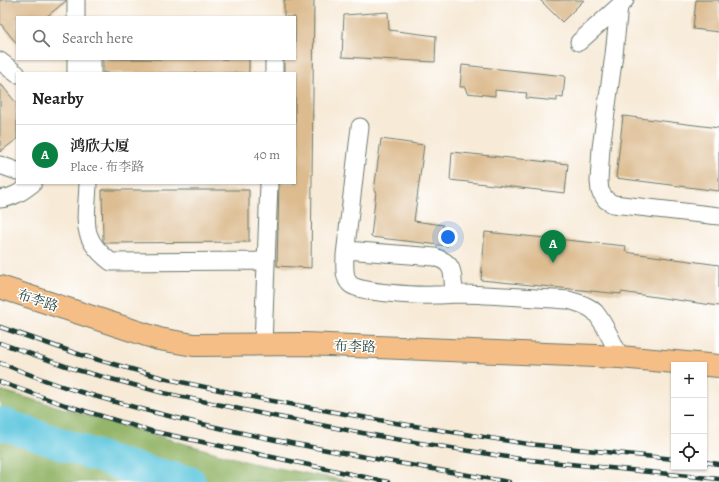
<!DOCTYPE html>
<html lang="en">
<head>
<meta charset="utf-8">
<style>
	:root { --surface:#fff; --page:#f2f2f2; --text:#222; --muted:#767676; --line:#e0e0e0; --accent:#0b8043 }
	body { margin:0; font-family:Alegreya,"Noto Serif SC",serif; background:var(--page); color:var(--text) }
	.controls { position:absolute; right:12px; bottom:12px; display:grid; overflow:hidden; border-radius:0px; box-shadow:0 1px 3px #0004 }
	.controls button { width:36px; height:36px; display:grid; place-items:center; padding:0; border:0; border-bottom:1px solid var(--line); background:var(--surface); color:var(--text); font:20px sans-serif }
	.you { position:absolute; left:448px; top:237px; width:14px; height:14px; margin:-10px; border:3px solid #fff; border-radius:50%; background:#1a73e8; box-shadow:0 0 0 6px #1a73e833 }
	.badge { display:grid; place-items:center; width:26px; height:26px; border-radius:50%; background:var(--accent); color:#fff; font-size:13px; font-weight:700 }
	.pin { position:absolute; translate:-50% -33px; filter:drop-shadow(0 1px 2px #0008) }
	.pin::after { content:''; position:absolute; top:21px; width:14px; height:12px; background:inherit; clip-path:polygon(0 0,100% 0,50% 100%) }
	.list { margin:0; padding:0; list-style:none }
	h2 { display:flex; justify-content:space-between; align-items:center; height:52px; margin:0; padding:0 16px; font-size:17px }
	h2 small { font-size:13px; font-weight:400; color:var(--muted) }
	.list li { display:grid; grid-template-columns:26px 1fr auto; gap:12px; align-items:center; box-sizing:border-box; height:60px; padding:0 16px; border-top:1px solid var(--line) }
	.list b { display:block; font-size:15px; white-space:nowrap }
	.list p { margin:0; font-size:13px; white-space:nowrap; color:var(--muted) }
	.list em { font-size:13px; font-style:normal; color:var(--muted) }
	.icon { flex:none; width:22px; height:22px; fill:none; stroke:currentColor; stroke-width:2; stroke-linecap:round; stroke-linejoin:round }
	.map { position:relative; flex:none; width:719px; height:482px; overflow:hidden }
	.search { position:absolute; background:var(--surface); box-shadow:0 1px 3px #0004; left:16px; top:16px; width:280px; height:44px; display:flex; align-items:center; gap:10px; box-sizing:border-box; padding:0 14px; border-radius:0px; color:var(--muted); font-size:15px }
	.panel { position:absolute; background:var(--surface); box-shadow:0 1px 3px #0004; left:16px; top:72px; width:280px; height:112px; border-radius:0px }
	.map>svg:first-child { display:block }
	.forest { fill:#95b66b; stroke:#5a7a50 }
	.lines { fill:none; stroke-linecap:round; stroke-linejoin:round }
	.river { stroke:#61c7de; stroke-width:32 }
	.building { fill:#dcbb8f }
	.minor-casing { stroke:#6b7a6d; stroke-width:19 }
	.major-casing { stroke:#6b7a6d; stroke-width:24 }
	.minor { stroke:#fff; stroke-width:17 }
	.major { stroke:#f6be87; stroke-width:22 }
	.rail-casing { stroke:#1f3d34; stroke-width:4.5 }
	.rail { stroke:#fff; stroke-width:3; stroke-dasharray:9; stroke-linecap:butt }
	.labels { text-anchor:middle; stroke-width:3; stroke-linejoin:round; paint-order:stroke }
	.street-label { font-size:14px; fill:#1f3d34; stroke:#fff }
</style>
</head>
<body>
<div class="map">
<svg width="719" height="482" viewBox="0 0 719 482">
	<rect width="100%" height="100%" fill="#fff"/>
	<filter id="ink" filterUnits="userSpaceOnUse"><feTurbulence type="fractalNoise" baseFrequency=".025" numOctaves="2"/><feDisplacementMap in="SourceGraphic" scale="8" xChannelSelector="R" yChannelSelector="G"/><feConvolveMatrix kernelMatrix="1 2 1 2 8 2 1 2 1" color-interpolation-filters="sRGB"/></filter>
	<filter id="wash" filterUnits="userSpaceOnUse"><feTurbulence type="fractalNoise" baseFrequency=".012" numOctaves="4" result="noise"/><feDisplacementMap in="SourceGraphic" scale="16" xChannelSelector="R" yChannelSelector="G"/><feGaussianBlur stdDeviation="0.9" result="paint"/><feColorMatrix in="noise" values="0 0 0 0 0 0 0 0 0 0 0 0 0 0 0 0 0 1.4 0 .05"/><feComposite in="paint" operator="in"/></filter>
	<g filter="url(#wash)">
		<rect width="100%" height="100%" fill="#f7ead7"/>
		<path class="forest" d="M0,390L251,463L352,482H0Z"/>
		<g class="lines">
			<path class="river" d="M0,423L126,466L190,482"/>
		</g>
		<g id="blocks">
			<path class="building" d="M0,0H66V1L46,17H17V44L0,23Z
				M284,0H314L311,268L277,266L279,183H295V73H284V59H295V17H284Z
				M540,0H584L562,22Z
				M696,0H719V32L693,29Z
				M388,12L389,30L436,36L435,62L342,57L344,15Z
				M103,59H249V73H103Z
				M462,65L565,76L563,98L557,97V101L526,98L527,93L495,90V96L467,93L465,87H460Z
				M0,83L17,104V139L0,152Z
				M623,116L719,128V191L616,178Z
				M381,139L424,145L414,221L443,225L442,230L450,231L448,246L371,237L376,191H374Z
				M452,152L568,164L565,193L450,180Z
				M102,190H249V242L105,243L103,240Z
				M485,232L626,246L625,252L719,265V306L621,292V294L481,280Z"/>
		</g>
	</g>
	<g filter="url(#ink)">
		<use href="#blocks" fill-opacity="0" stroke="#6b7a6d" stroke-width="1"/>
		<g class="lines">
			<defs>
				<path id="minor" d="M625,0L619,6L614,55L601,148L599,181L600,191L606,200L613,204L719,216
					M76,17V0
					M579,42L619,6
					M0,61L17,74
					M76,73V59
					M92,73V59
					M274,73V59
					M360,127L345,255C345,264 343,277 350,284C359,293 420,296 435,295C444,295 453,294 462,294C498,295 533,298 569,300C578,303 588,305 595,312C605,324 613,343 620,357
					M0,165L17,171
					M88,183C87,220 78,237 111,262L266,261
					M0,199C13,198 23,191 33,183
					M346,250L435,257C456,264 452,274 454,294
					M263,345L269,183"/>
				<path id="major" d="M0,287L159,339L194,345L305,344L620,357L719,366"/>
			</defs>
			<use href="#minor" class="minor-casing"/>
			<use href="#major" class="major-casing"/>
			<use href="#minor" class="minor"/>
			<use href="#major" class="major"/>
			<defs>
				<path id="rail" d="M0,327L81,355L167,379L267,400L396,423L528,444L674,459
					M0,343L77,370L164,393L268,415L389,438L520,459L719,479
					M0,363C24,372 47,382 71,389C214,433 362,457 509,482
					M0,382L65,405L151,431L388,482
					M704,462L719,464"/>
			</defs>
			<use href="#rail" class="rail-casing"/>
			<use href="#rail" class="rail"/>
		</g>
	</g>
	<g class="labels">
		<g class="street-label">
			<text transform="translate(38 300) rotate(18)" y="5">布李路</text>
			<text transform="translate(355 346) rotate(2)" y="5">布李路</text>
		</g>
	</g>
</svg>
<div class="controls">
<button>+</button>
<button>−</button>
<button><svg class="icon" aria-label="locate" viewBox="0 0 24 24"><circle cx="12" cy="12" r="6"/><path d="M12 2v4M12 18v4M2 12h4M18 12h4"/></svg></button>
</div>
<div class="you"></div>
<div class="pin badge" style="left:553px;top:263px">A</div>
<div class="search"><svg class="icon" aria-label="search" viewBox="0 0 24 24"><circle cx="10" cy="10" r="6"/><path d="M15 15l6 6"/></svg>Search here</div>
<section class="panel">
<h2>Nearby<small></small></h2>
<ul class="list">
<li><span class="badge">A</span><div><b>鸿欣大厦</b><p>Place · 布李路</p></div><em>40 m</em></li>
</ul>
</section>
</div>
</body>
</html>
